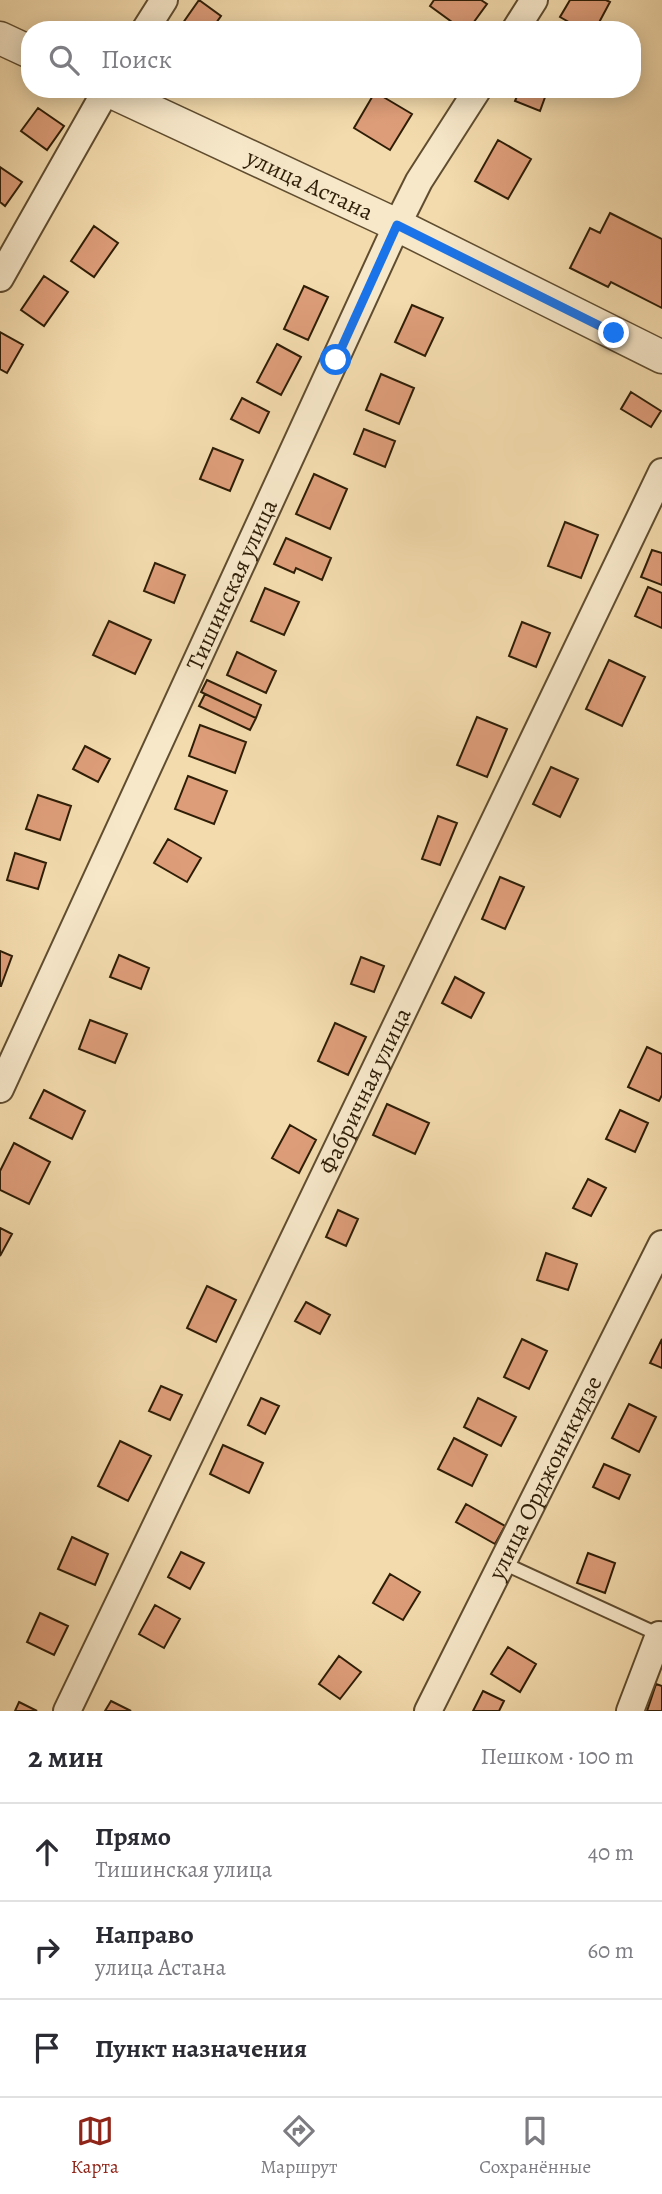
<!DOCTYPE html>
<html lang="ru">
<head>
<meta charset="utf-8">
<style>
	:root { --surface:#fff; --page:#f2f2f3; --text:#2b2b33; --muted:#7c7c81; --line:#e1e1e2; --accent:#8f2418 }
	body { margin:0; font-family:Alegreya,serif; background:var(--page); color:var(--text) }
	.stop { position:absolute; width:21px; height:21px; margin:-16px; border:5px solid #1a73e8; border-radius:50%; background:#fff }
	.stop.end { background:#1a73e8; border-color:#fff; box-shadow:0 2px 7px #0008 }
	.list { margin:0; padding:0; list-style:none }
	h2 { display:flex; justify-content:space-between; align-items:center; height:91px; margin:0; padding:0 28px; font-size:30px }
	h2 small { font-size:23px; font-weight:400; color:var(--muted) }
	.list li { display:grid; grid-template-columns:46px 1fr auto; gap:21px; align-items:center; box-sizing:border-box; height:98px; padding:0 28px; border-top:2px solid var(--line) }
	.list b { display:block; font-size:26px; white-space:nowrap }
	.list p { margin:0; font-size:23px; white-space:nowrap; color:var(--muted) }
	.list em { font-size:23px; font-style:normal; color:var(--muted) }
	.icon { flex:none; width:38px; height:38px; fill:none; stroke:currentColor; stroke-width:2; stroke-linecap:round; stroke-linejoin:round }
	.map { position:relative; flex:none; width:662px; height:1711px; overflow:hidden }
	.search { position:absolute; background:var(--surface); box-shadow:0 4px 18px #0003; left:21px; right:21px; top:21px; height:77px; display:flex; align-items:center; gap:18px; box-sizing:border-box; padding:0 24px; border-radius:28px; color:var(--muted); font-size:26px }
	.sheet { height:385px; background:var(--surface) }
	nav { display:flex; justify-content:space-around; align-items:center; box-sizing:border-box; height:98px; border-top:2px solid var(--line); background:var(--surface); font-size:19px; color:var(--muted) }
	nav a { display:grid; justify-items:center; gap:4px }
	nav .on { color:var(--accent) }
	.map>svg:first-child { display:block }
	.building { fill:#dd9d79; stroke:#2f1e07; stroke-width:2 }
	.lines { fill:none; stroke-linecap:round; stroke-linejoin:round }
	.service-casing { stroke:#604d30; stroke-width:16 }
	.minor-casing { stroke:#604d30; stroke-width:30 }
	.tertiary-casing { stroke:#604d30; stroke-width:35 }
	.service { stroke:#f7e8ca; stroke-width:12 }
	.minor { stroke:#f7e8ca; stroke-width:26 }
	.tertiary { stroke:#f7e8ca; stroke-width:32 }
	.route { stroke:#1a73e8; stroke-width:9 }
	.labels { text-anchor:middle; stroke-width:6; stroke-linejoin:round; paint-order:stroke }
	.street-label { font-size:24px; fill:#2f1e07; stroke:#f7e8ca }
</style>
</head>
<body>
<div class="map">
<svg width="662" height="1711" viewBox="0 0 662 1711">
	<rect width="100%" height="100%" fill="#f3dbad"/>
	<filter id="stains"><feTurbulence type="fractalNoise" baseFrequency=".00286" numOctaves="4"/><feColorMatrix values="0 0 0 0 .2 0 0 0 0 .09 0 0 0 0 .02 0 0 0 .5 -.17"/></filter>
	<radialGradient id="worn" r=".72"><stop offset=".6" stop-color="#630" stop-opacity="0"/><stop offset="1" stop-color="#630" stop-opacity=".3"/></radialGradient>
	<path class="building" d="M199,0L221,16L211,30H178Z
		M434,0H481L487,4L468,30H463L430,6Z
		M570,0H606L610,2L595,30H583L560,17Z
		M520,89H548L540,111L515,101Z
		M375,92L412,114L390,150L354,128Z
		M38,108L64,126L47,150L21,131Z
		M498,140L531,159L508,199L475,181Z
		M0,167L22,182L5,206L0,202Z
		M610,213L662,239V308L611,282L608,287L570,268L590,228L600,233Z
		M94,226L118,243L94,277L71,261Z
		M44,276L68,292L44,326L21,310Z
		M304,286L328,297L308,340L284,329Z
		M412,305L443,318L425,356L395,342Z
		M0,332L23,345L7,373L0,369Z
		M277,344L301,357L281,395L257,382Z
		M381,374L414,388L399,424L366,410Z
		M631,392L661,411L651,427L621,409Z
		M242,398L269,412L259,433L231,419Z
		M364,429L395,441L385,467L354,454Z
		M213,448L243,460L230,491L200,479Z
		M314,474L347,489L330,529L296,514Z
		M565,522L598,535L581,578L548,566Z
		M286,538L331,558L322,580L296,568L294,573L274,564Z
		M652,550L662,553V585L641,577Z
		M155,563L185,575L174,603L144,591Z
		M648,587L662,593V628L635,616Z
		M265,588L299,602L284,635L251,621Z
		M109,621L151,640L135,674L93,655Z
		M522,622L550,633L536,667L509,656Z
		M237,652L276,671L266,693L227,675Z
		M609,660L645,677L622,726L586,709Z
		M207,680L261,705L256,718L201,692Z
		M205,694L256,718L250,730L199,706Z
		M477,717L507,729L487,777L457,765Z
		M200,725L246,742L235,773L189,756Z
		M85,746L110,759L98,782L73,769Z
		M551,767L578,779L560,817L533,804Z
		M188,776L227,791L214,824L175,809Z
		M38,795L71,806L60,840L26,829Z
		M438,816L457,823L440,865L422,859Z
		M168,839L201,858L187,882L154,863Z
		M15,853L46,863L38,889L7,880Z
		M500,877L524,887L505,929L482,919Z
		M0,951L12,956L1,986H0Z
		M119,955L149,968L141,989L110,977Z
		M361,957L384,966L374,992L351,984Z
		M455,977L484,993L471,1018L442,1003Z
		M90,1020L127,1034L115,1063L79,1049Z
		M335,1023L366,1037L348,1075L318,1061Z
		M647,1047L662,1054V1095L659,1101L628,1087Z
		M44,1090L85,1111L72,1139L30,1118Z
		M387,1104L429,1123L415,1154L373,1135Z
		M620,1110L648,1123L635,1152L606,1139Z
		M290,1125L316,1140L299,1173L272,1158Z
		M14,1143L50,1162L29,1204L0,1190V1171Z
		M588,1179L606,1188L591,1216L573,1208Z
		M338,1210L358,1219L346,1246L326,1237Z
		M0,1228L12,1234L0,1256Z
		M546,1253L577,1264L568,1290L537,1280Z
		M207,1286L236,1300L216,1342L187,1328Z
		M306,1302L330,1315L320,1334L295,1321Z
		M522,1339L547,1351L529,1389L504,1377Z
		M662,1339V1368L650,1363Z
		M161,1386L182,1395L170,1420L149,1411Z
		M261,1398L279,1406L265,1434L248,1425Z
		M478,1398L516,1417L501,1446L464,1427Z
		M629,1404L656,1417L639,1452L612,1438Z
		M454,1438L487,1455L472,1486L438,1469Z
		M120,1441L151,1456L128,1501L98,1486Z
		M223,1445L263,1463L249,1493L210,1474Z
		M604,1464L630,1475L619,1499L593,1487Z
		M466,1504L505,1526L495,1544L456,1522Z
		M72,1537L108,1554L95,1585L58,1569Z
		M181,1552L204,1563L190,1589L168,1577Z
		M588,1553L615,1563L605,1593L577,1583Z
		M390,1574L420,1592L403,1620L373,1603Z
		M155,1605L180,1619L164,1648L139,1634Z
		M40,1613L68,1626L54,1655L27,1642Z
		M508,1647L536,1664L520,1692L491,1674Z
		M339,1656L361,1672L340,1699L319,1684Z
		M656,1684L662,1686V1711H647Z
		M483,1691L504,1701L499,1711H473Z
		M111,1701L131,1711H105Z
		M19,1702L37,1711H15Z"/>
	<g class="lines">
		<defs>
			<path id="service" d="M503,1563L662,1636"/>
			<g id="minor">
				<path d="M145,30L164,0"/>
				<path d="M515,30L534,0"/>
				<path d="M0,278L107,89"/>
				<path id="s1" d="M0,1089L397,225L419,181L478,89"/>
				<path id="s2" d="M67,1711L662,472"/>
				<path id="s3" d="M428,1711L662,1244"/>
				<path d="M630,1711L659,1635"/>
			</g>
			<g id="tertiary">
				<path d="M0,38L30,52"/>
				<path id="s4" d="M105,89L397,225L662,357"/>
			</g>
		</defs>
		<use href="#service" class="service-casing"/>
		<use href="#minor" class="minor-casing"/>
		<use href="#tertiary" class="tertiary-casing"/>
		<use href="#service" class="service"/>
		<use href="#minor" class="minor"/>
		<use href="#tertiary" class="tertiary"/>
	</g>
	<g class="lines">
		<path class="route" d="M336,360L397,225L614,333"/>
	</g>
	<g class="labels">
		<g class="street-label">
			<text dy="8" stroke="none"><textPath href="#s4" startOffset="226">улица Астана</textPath></text>
			<text dy="8" stroke="none"><textPath href="#s1" startOffset="555">Тишинская улица</textPath></text>
			<text dy="8" stroke="none"><textPath href="#s2" startOffset="688">Фабричная улица</textPath></text>
			<text dy="8" stroke="none"><textPath href="#s3" startOffset="261">улица Орджоникидзе</textPath></text>
		</g>
	</g>
	<rect width="100%" height="100%" filter="url(#stains)"/>
	<rect width="100%" height="100%" fill="url(#worn)"/>
</svg>
<div class="stop" style="left:336px;top:360px"></div>
<div class="stop end" style="left:614px;top:333px"></div>
<div class="search"><svg class="icon" aria-label="search" viewBox="0 0 24 24"><circle cx="10" cy="10" r="6"/><path d="M15 15l6 6"/></svg>Поиск</div>
</div>
<section class="sheet">
<h2>2 мин<small>Пешком · 100 m</small></h2>
<ul class="list">
<li><svg class="icon" aria-label="ahead" viewBox="0 0 24 24"><path d="M12 20V5M6 11l6-6 6 6"/></svg><div><b>Прямо</b><p>Тишинская улица</p></div><em>40 m</em></li>
<li><svg class="icon" aria-label="right" viewBox="0 0 24 24"><path d="M7 20v-9h11M14 6l5 5-5 5"/></svg><div><b>Направо</b><p>улица Астана</p></div><em>60 m</em></li>
<li><svg class="icon" aria-label="arrive" viewBox="0 0 24 24"><path d="M6 21V4h12l-3 4 3 4H6"/></svg><div><b>Пункт назначения</b></div></li>
</ul>
</section>
<nav>
<a class="on"><svg class="icon" aria-label="map" viewBox="0 0 24 24"><path d="M3 6l6-2 6 2 6-2v14l-6 2-6-2-6 2zM9 4v14M15 6v14"/></svg>Карта</a>
<a><svg class="icon" aria-label="directions" viewBox="0 0 24 24"><path d="M12 3l9 9-9 9-9-9zM9 14v-3h6M13 9l2 2-2 2"/></svg>Маршрут</a>
<a><svg class="icon" aria-label="saved" viewBox="0 0 24 24"><path d="M7 4h10v16l-5-4-5 4z"/></svg>Сохранённые</a>
</nav>
</body>
</html>
